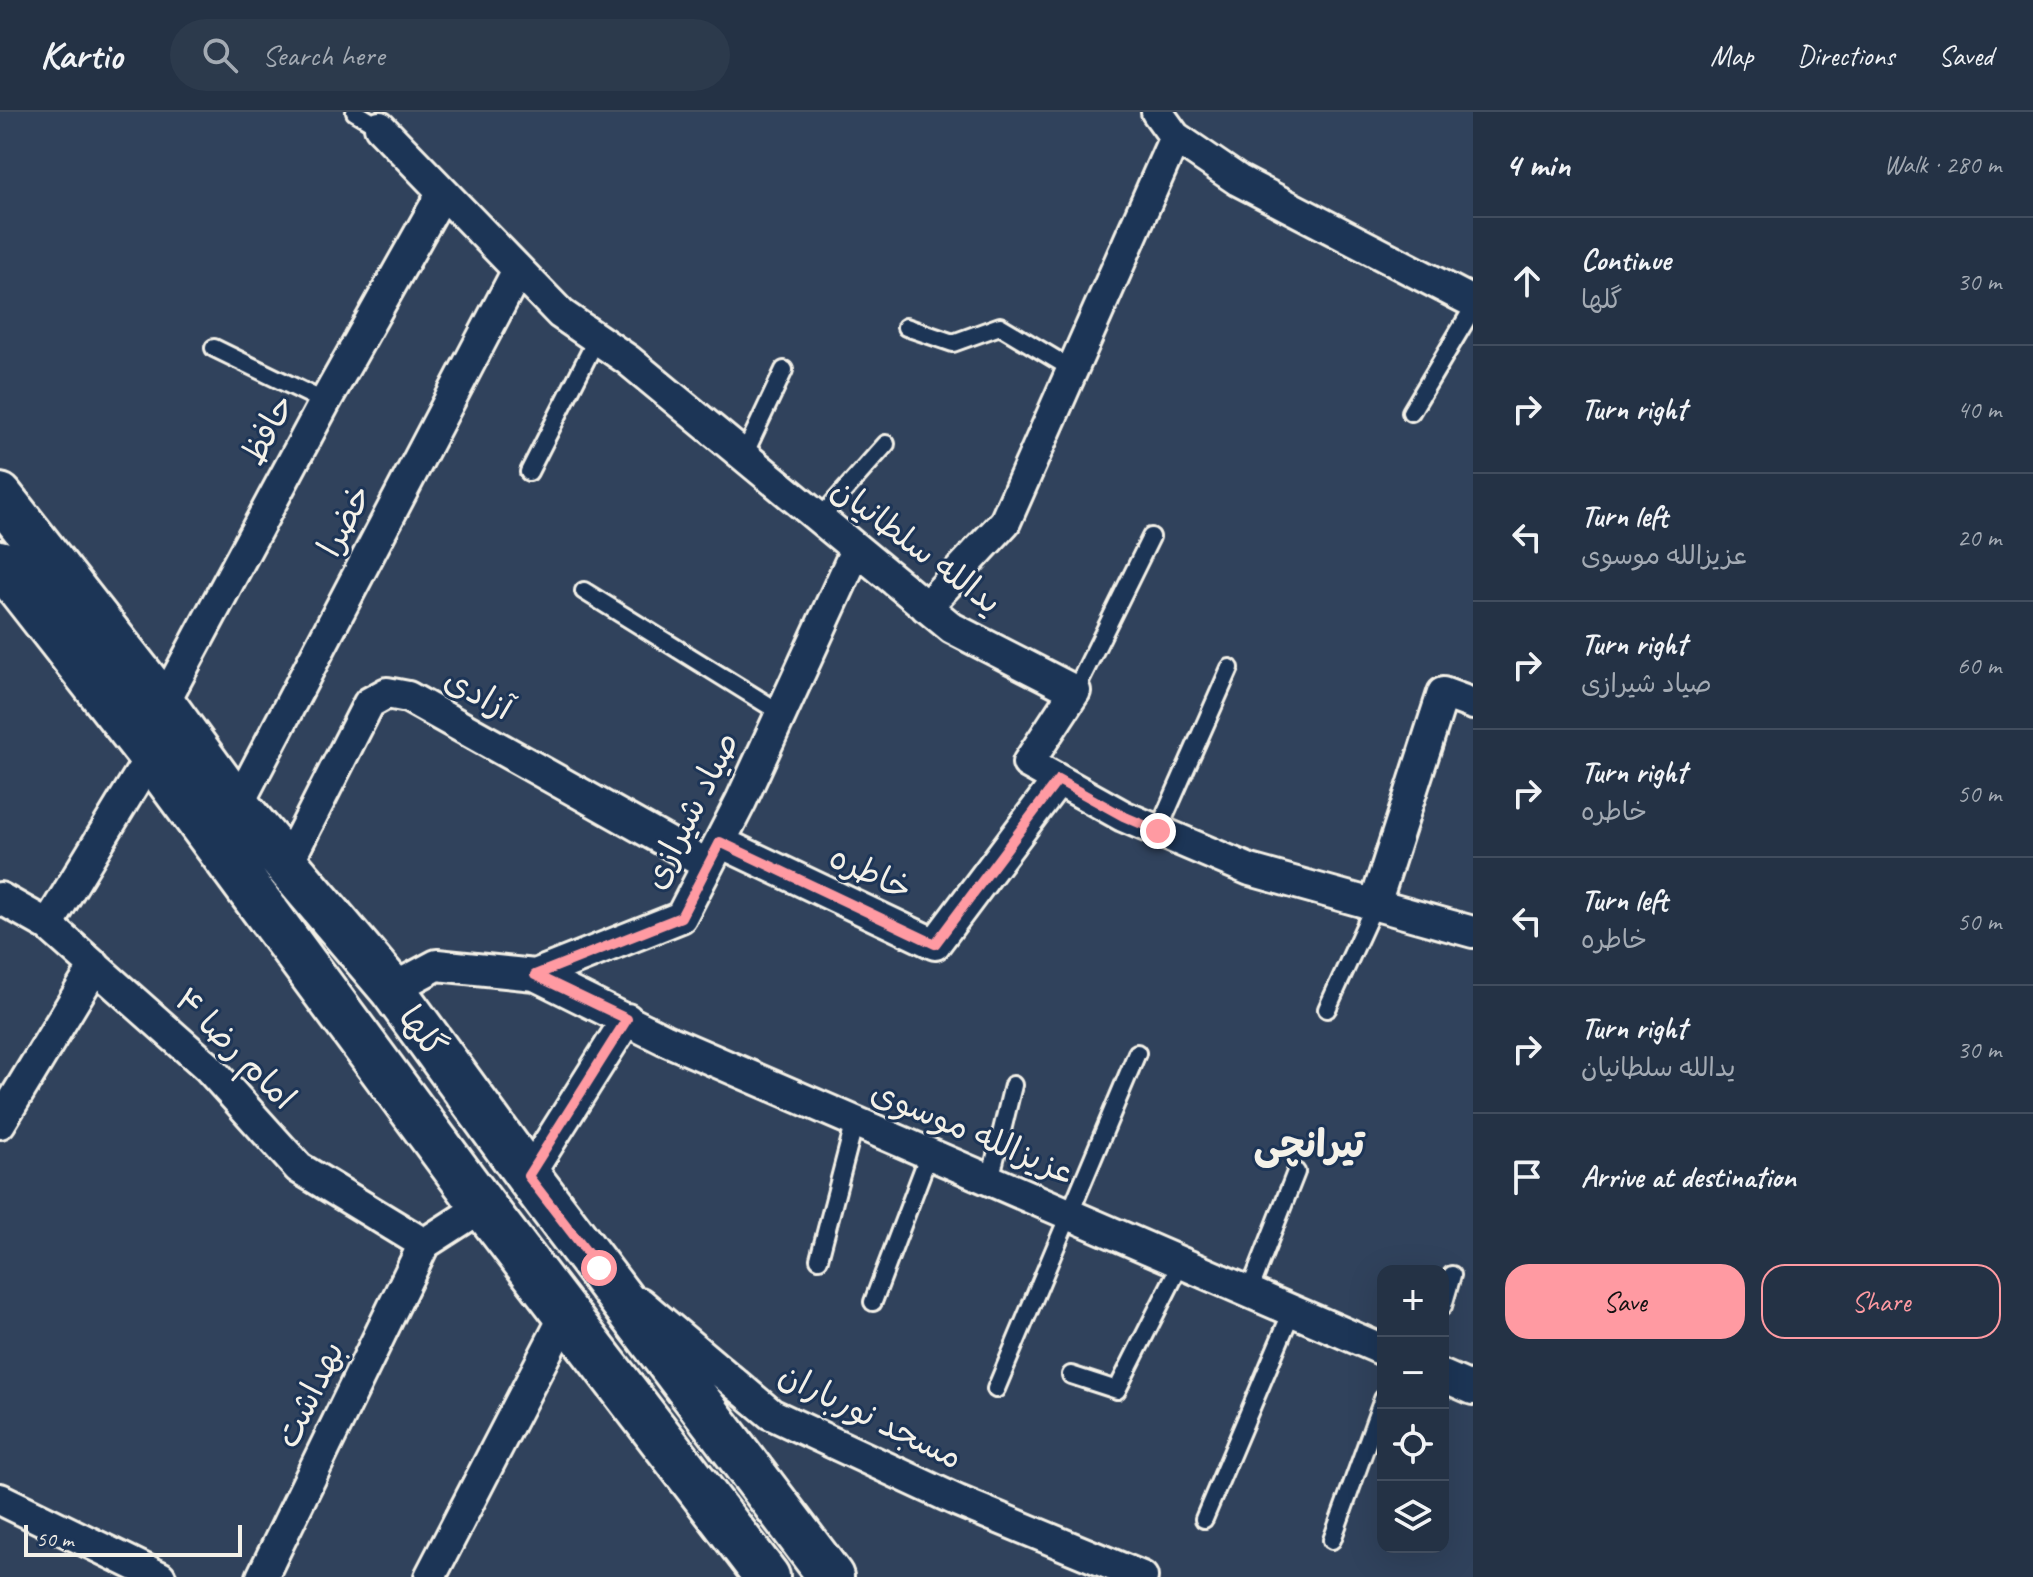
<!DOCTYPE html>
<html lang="en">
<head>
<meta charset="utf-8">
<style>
	:root { --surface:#243245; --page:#2c3a4c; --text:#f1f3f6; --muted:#a3aab3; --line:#414d5e; --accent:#ff9aa2 }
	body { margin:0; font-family:Caveat,"Playpen Sans Arabic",sans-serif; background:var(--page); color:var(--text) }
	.controls { position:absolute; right:24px; bottom:24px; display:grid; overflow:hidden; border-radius:16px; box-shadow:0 8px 32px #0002 }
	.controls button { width:72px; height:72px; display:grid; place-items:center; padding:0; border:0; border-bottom:2px solid var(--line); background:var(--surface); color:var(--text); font:40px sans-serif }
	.scale { position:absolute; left:24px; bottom:20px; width:218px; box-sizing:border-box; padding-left:8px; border:4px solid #f4f1e8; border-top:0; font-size:22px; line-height:28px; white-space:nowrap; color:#f4f1e8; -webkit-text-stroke:6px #1d3557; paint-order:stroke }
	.stop { position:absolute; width:24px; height:24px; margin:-18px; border:6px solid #ff9aa2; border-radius:50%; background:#fff }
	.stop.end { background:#ff9aa2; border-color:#fff; box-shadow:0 2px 8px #0008 }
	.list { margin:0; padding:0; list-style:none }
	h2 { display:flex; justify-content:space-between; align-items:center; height:104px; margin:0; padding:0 32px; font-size:34px }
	h2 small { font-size:26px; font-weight:400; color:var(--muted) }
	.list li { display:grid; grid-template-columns:52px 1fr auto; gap:24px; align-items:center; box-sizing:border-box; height:128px; padding:0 32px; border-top:2px solid var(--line) }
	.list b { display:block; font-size:30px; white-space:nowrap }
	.list p { margin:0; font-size:26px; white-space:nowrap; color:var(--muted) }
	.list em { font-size:26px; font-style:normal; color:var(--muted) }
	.actions { display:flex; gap:16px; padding:24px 32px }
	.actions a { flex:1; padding:18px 0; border:2px solid var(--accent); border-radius:24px; text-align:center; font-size:28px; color:var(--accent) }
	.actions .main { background:var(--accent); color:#111 }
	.icon { flex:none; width:44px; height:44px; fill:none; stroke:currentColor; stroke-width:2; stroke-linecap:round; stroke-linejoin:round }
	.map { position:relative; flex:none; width:1473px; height:1465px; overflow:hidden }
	header { display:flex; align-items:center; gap:48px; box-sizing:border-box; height:112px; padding:0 40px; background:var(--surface); border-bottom:2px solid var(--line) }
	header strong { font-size:38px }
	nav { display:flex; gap:44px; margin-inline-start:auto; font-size:28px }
	.search { width:560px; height:72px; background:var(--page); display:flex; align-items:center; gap:20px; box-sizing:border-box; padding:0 28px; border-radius:44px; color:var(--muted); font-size:30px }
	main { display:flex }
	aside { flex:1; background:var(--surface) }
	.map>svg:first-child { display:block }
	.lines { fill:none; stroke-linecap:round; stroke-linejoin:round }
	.service-casing { stroke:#f4f1e8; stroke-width:22 }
	.minor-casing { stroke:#f4f1e8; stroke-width:36 }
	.secondary-casing { stroke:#f4f1e8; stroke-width:50 }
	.service { stroke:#1d3557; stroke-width:16 }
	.minor { stroke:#1d3557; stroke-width:30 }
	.secondary { stroke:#1d3557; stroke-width:44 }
	.route { stroke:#ff9aa2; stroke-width:10 }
	.labels { text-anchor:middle; stroke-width:6; stroke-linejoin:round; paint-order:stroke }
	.street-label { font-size:34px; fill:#f4f1e8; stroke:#1d3557 }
	.quarter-label { font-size:38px; font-weight:bold; fill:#f4f1e8; stroke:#1d3557 }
</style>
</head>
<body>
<header>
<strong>Kartio</strong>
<div class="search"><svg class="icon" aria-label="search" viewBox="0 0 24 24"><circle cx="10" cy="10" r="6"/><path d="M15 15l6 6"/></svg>Search here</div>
<nav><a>Map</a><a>Directions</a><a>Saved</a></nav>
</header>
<main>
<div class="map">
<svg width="1473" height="1465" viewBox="0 0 1473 1465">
	<rect width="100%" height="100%" fill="#30425c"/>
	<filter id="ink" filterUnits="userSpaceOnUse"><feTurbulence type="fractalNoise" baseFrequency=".0125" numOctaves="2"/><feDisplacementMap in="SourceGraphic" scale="16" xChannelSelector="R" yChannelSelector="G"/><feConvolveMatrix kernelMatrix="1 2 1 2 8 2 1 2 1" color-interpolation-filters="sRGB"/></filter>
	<g filter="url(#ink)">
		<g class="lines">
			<defs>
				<path id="service" d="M355,0L380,15
					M906,215L953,231L1000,214L1072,257
					M214,236L325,290
					M1411,300L1473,196
					M743,345L784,258
					M529,360L597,226
					M819,407L886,332
					M584,479L781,601
					M1075,579L1151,425
					M1158,719L1230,556
					M1327,897L1375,792
					M990,1068L1013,973
					M819,1147L855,1009
					M1249,1180L1296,1060
					M873,1190L929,1042
					M1443,1194L1452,1163
					M1071,1263L1117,1278L1181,1151
					M996,1277L1137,941
					M1204,1407L1292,1199
					M1332,1428L1383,1287"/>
				<path id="minor" d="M1157,0L1175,25L1238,68L1473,190
					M380,15L561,202L628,248L952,516L1075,579L1028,651L1123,704L1250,758L1473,820
					M926,495L1005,410L1175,25
					M163,592L325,290L443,80
					M237,694L518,158
					M720,730L935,832L1058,668
					M287,752L369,591L387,581L408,585L708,753
					M0,786L48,813L208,955L299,1056L424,1132
					M1375,792L1443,581L1473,592
					M48,813L151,644
					M535,863L664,927L1383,1238
					M392,877L437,853L535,863L681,805L741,689L856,438
					M0,1011L95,854
					M528,1064L627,907
					M424,1132L483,1094
					M640,1191L771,1302L958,1389L1142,1465
					M1443,1264L1473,1277
					M0,1387L160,1465
					M262,1465L424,1132
					M430,1465L566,1202"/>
				<path id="secondary" d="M0,384L163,592L237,694L392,877L528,1064L831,1465
					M0,451L151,644L483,1094L767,1465"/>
			</defs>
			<use href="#service" class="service-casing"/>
			<use href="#minor" class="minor-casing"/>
			<use href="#secondary" class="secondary-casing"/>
			<use href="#service" class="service"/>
			<use href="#minor" class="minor"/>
			<use href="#secondary" class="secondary"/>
		</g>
	</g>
	<g class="lines" filter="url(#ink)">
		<path class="route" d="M599,1156L528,1064L627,907L535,863L681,805L720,730L935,832L1058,668L1123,704L1158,719"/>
	</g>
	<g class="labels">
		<g class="street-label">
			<text transform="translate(267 317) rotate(-62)" y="12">حافظ</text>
			<text transform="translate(344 408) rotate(-62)" y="12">خضرا</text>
			<text transform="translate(917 433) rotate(37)" y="12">یدالله سلطانیان</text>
			<text transform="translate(479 581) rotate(29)" y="12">آزادی</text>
			<text transform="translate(690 698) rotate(-63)" y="12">صیاد شیرازی</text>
			<text transform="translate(871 760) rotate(25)" y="12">خاطره</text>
			<text transform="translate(423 919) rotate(54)" y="12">گلها</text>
			<text transform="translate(236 936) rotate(45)" y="12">امام رضا ۴</text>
			<text transform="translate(973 1019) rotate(23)" y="12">عزیزالله موسوی</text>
			<text transform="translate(309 1282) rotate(-64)" y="12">بهداشت</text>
			<text transform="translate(871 1303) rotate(26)" y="12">مسجد نورباران</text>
		</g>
		<g class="quarter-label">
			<text x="1309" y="1045">تیرانچی</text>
		</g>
	</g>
</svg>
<div class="controls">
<button>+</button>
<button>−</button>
<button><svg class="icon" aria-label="locate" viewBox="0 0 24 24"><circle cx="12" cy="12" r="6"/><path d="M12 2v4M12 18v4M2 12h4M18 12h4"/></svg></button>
<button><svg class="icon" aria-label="layers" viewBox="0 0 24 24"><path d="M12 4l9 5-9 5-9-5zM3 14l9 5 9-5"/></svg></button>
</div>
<div class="scale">50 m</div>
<div class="stop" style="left:599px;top:1156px"></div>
<div class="stop end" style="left:1158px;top:719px"></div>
</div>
<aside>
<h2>4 min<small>Walk · 280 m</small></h2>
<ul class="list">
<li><svg class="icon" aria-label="ahead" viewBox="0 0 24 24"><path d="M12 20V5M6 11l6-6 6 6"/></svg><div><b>Continue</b><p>گلها</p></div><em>30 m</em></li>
<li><svg class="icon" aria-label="right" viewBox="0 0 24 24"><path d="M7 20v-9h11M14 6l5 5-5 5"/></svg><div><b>Turn right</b></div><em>40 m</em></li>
<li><svg class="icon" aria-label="left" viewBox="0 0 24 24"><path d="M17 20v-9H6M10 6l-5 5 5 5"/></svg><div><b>Turn left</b><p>عزیزالله موسوی</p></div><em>20 m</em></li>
<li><svg class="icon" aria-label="right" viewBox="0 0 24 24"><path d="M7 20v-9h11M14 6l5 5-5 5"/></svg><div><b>Turn right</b><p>صیاد شیرازی</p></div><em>60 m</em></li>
<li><svg class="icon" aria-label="right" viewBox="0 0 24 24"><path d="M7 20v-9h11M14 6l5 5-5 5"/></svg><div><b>Turn right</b><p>خاطره</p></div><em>50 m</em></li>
<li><svg class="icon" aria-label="left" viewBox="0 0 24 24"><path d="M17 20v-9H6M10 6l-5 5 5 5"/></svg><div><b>Turn left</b><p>خاطره</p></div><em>50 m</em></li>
<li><svg class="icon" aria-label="right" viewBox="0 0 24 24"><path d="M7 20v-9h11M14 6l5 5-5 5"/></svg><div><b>Turn right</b><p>یدالله سلطانیان</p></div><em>30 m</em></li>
<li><svg class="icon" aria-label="arrive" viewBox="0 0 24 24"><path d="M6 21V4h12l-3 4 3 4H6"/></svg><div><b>Arrive at destination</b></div></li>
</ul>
<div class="actions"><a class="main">Save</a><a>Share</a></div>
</aside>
</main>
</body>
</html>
